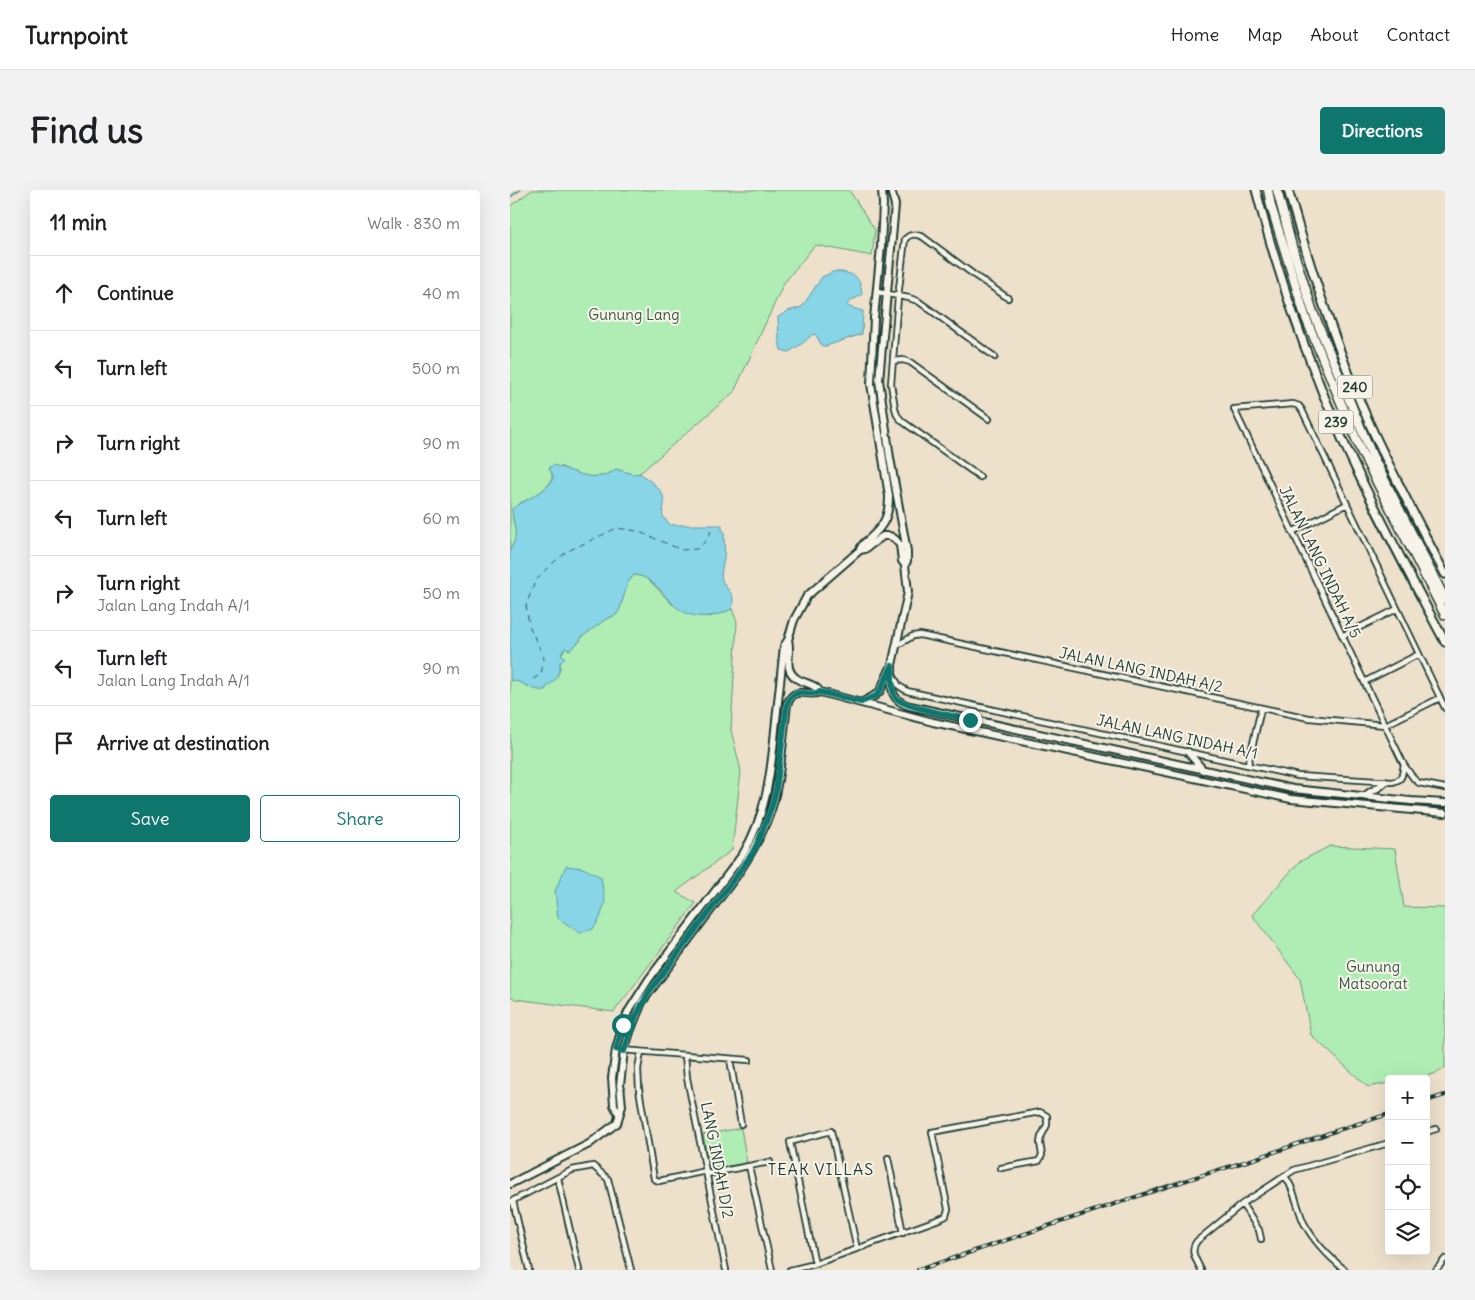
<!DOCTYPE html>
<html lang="en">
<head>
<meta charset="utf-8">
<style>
	:root { --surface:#fff; --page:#f2f2f2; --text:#202124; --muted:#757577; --line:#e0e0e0; --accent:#0f766e }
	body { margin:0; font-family:Delius,sans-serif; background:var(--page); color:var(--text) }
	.controls { position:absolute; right:15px; bottom:15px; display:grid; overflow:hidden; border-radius:5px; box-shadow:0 5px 20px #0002 }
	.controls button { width:45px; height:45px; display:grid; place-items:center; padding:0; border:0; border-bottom:1px solid var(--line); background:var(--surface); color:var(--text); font:25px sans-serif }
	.stop { position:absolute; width:15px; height:15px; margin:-11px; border:4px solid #0f766e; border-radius:50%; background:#fff }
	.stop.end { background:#0f766e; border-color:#fff; box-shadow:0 1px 5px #0008 }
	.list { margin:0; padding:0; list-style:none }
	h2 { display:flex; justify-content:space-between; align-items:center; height:65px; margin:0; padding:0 20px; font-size:21px }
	h2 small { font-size:16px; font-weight:400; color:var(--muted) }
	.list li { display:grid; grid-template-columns:32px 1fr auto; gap:15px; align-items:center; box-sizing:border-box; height:75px; padding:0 20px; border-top:1px solid var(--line) }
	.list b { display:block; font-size:19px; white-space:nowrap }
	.list p { margin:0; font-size:16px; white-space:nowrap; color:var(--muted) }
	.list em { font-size:16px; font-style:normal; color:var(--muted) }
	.actions { display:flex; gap:10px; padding:15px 20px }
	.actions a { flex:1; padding:11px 0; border:1px solid var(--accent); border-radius:5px; text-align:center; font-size:18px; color:var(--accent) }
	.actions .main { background:var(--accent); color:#fff }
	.icon { flex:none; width:28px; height:28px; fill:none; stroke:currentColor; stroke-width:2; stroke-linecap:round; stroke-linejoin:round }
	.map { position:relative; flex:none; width:935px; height:1080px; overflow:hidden; border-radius:5px }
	header { display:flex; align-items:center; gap:30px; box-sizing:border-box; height:70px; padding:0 25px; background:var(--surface); border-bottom:1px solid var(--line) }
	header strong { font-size:24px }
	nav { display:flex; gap:28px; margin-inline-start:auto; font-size:18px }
	.intro { display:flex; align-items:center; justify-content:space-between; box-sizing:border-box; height:120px; padding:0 30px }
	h1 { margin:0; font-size:35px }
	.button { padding:12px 22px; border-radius:5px; background:var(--accent); color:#fff; font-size:18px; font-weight:700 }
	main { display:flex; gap:30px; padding:0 30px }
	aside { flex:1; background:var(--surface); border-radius:5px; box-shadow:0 5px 20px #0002 }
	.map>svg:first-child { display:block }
	.green { fill:#afedb4; stroke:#679574 }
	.water { fill:#88d5e8; stroke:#5e98a0 }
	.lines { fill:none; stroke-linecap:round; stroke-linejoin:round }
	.stream { stroke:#5e98a0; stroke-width:2 }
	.ferry { stroke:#345b58; stroke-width:1; stroke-dasharray:6 5; stroke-linecap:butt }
	.street-casing { stroke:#1f3d34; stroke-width:8 }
	.secondary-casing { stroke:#1f3d34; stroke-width:10 }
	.primary-casing { stroke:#1f3d34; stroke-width:11 }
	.highway-casing { stroke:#1f3d34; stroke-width:11 }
	.street { stroke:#f7f3e8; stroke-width:4.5 }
	.secondary { stroke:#f7f3e8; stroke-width:6 }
	.primary { stroke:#f7f3e8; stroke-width:7 }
	.highway { stroke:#f7f3e8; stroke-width:8 }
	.rail-casing { stroke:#1f3d34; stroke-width:4 }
	.rail { stroke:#f7f3e8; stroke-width:2; stroke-dasharray:5.5; stroke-linecap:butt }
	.route { stroke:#0f766e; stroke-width:6 }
	.labels { text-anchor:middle; stroke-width:4; stroke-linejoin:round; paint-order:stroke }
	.shield { fill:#f7f3e8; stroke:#60746a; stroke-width:1 }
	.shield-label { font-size:14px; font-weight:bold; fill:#1f3d34 }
	.park-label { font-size:15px; fill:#355747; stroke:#f7f3e8 }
	.street-label { font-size:15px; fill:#1f3d34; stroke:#f7f3e8 }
	.neighbourhood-label { font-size:16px; letter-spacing:1px; fill:#1f3d34; stroke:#f7f3e8 }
</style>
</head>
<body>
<header>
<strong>Turnpoint</strong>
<nav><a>Home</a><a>Map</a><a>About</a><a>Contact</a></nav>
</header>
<div class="intro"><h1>Find us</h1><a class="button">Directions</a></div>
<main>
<aside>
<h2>11 min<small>Walk · 830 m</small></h2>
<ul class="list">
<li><svg class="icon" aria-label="ahead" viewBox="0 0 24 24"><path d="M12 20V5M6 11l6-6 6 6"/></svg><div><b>Continue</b></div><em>40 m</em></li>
<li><svg class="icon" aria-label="left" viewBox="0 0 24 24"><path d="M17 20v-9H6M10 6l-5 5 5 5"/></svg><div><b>Turn left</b></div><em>500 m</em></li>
<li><svg class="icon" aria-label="right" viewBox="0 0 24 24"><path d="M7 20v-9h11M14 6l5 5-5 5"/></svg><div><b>Turn right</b></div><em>90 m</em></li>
<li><svg class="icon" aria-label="left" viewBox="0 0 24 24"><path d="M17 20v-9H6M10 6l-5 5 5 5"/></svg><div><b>Turn left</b></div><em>60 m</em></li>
<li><svg class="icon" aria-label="right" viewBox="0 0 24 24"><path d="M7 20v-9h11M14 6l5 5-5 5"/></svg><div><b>Turn right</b><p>Jalan Lang Indah A/1</p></div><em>50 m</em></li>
<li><svg class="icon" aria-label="left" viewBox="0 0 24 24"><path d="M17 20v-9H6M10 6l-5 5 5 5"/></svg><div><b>Turn left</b><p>Jalan Lang Indah A/1</p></div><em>90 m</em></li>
<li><svg class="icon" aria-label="arrive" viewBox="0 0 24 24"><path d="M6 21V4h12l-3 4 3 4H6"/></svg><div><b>Arrive at destination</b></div></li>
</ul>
<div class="actions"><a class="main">Save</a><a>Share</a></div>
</aside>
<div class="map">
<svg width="935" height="1080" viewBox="0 0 935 1080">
	<rect width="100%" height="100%" fill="#eee1cc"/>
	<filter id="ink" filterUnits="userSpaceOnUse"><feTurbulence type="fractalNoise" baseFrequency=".02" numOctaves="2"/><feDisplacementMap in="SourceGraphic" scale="10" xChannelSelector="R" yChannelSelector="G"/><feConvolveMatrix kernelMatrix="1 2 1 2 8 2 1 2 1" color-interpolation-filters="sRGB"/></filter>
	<g filter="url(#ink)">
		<path class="green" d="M22,0H339L365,40L362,66L305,55L274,93L224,202L130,283L123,285L106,279C93,290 74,288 59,281C58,280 53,277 52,277C48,276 43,278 39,278C40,280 42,283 42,285C44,297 19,309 10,313L3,329L6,342V350L0,360V16Z
			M124,385L131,386L138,389L162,414L199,427L222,419L227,432L221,540L231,581L222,660L166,702L186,713L104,822L5,809L0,806V490L10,491L17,496L36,499L37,496C45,491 51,483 50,473L53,469L51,465L56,457L69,452C74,441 94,429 106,425L118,392Z
			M820,656L885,659L894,717L935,718V878C924,888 894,889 879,889V893L858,897L801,845L790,789L742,725L789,672Z
			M231,938L237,973L200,979L193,945Z"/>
		<path class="water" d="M325,81C344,84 350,84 352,105L340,111L337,115L339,117L353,121L352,144L316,156H312L306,145L303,144L293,153L279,162L271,160L269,151L268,127L278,121L292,117L312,87Z
			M43,275C64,280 85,296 106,279L123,284L130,283C138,290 149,296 153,306C158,319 145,323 161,335H212V340L214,341C214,350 215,360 214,369C213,376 210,383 212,390C216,401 227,403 222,419C201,429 178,431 161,412C150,401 141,386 124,385L118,392L110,419L106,425L96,429L72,447L69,452L60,460L55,458L51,464L55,468L50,473C50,479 48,486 44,491C41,495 37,495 35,500C21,502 14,491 0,490V360C10,345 3,336 2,319C11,312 44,298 43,286C42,283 40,280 39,278Z
			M56,676L73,678L91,687L95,712L90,728L83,739L70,743L48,728L45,701Z"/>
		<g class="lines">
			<path class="stream" d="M0,7L10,0"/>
			<path class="ferry" d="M23,489L31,484L34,468L19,435L16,415L25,392L37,378L56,362L107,338L127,341L172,360L187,359L198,349L202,338"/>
			<defs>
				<path id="street" d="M367,102L399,108L408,111L485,167
					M383,171L393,170L400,172L479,229
					M470,287L392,231L387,225L385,218L381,194L388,107L395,49C401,43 406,44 413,47L467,87L498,108
					M782,342L837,314
					M832,446L887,419
					M386,456L403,446L410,445L799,528L875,535
					M383,485L389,496L397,501L788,586L882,592C895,589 891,585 894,575
					M854,492L909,464
					M935,518L792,220L789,216L783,214L724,219L894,575L904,589L909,593L935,598
					M875,535L930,508
					M738,575L751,519
					M112,860L239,870
					M131,862L128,879L129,899L144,989L149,991L196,981
					M175,865L177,888L216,1080
					M220,869L231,934
					M916,942L926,939
					M378,968L393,1043
					M239,976L262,1080
					M197,984L260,972
					M774,986C783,993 788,1021 794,1033C804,1052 819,1067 835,1080
					M48,988L69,1080
					M3,1011L19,1080
					M0,1012L62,980L83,976L98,989L121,1080
					M732,1014L749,1040L751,1049
					M305,1074L280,952L321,941L347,1059
					M280,1080L305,1074L432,1028L436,1026L438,1019L422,942L530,922L537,926V935L531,947L530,953L532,965L529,971L491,978
					M691,1080C686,1069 679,1061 687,1051L732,1014L784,980L879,953
					M926,1080L935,1069"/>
				<path id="secondary" d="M381,0L385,15L369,190L380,268L397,361V371L395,375
					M350,360L355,359L373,346H380L385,349L390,355L392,371L395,375L398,402L382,475L370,501L366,505L351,513
					M278,450C281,459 277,469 279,478C284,495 303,490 310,502L423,532L781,609L935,623
					M382,475C383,495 376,509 400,516L783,599L901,611L935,613
					M678,562L693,580
					M855,606C861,600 869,599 875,592
					M109,924L104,915L102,888L106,859L113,835L118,822L139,789L233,664C256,626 261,583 265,540C268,512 271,484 274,456L278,450L284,430L297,406L350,360C351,354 356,352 360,348C375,335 379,325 379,306L361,194L364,128L371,57L373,14L372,0
					M0,994L79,954L107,933L112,916L110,895L114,861L121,839L132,812L227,685C242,663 254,642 262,617C271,585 273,547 277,514C286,494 297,508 310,502"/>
				<path id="primary" d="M746,0C768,86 798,172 834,253C865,321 900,386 935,452
					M778,0C801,81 827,161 861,237C884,287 910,336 935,384"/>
				<path id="highway" d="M758,0L761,16L795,126L851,261L935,425
					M767,0L783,60L803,122L862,265L935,409"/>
			</defs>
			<use href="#street" class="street-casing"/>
			<use href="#secondary" class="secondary-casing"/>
			<use href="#primary" class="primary-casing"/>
			<use href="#highway" class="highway-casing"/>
			<use href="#street" class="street"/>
			<use href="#secondary" class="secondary"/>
			<use href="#primary" class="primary"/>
			<use href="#highway" class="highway"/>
			<defs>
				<path id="rail" d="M916,911L935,905
					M408,1080L541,1035L683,988L747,968L822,942L879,924"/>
			</defs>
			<use href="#rail" class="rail-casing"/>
			<use href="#rail" class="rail"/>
		</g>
	</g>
	<g class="lines" filter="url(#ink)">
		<path class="route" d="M113,835L106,859L114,861L126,826L139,802L227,685L242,664L249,650L262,616L266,600L277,514C286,494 297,508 310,502L351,512L366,506L370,501L382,476C383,486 380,497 385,507C391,517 446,526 460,530"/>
	</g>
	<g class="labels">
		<g class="shield">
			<rect x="827.5" y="185.5" width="35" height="23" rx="4"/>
			<rect x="808.5" y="220.5" width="35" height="23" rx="4"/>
		</g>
		<g class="shield-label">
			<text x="845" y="202">240</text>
			<text x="826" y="237">239</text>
		</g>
		<g class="park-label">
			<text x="124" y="130">Gunung Lang</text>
			<text x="863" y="782">Gunung<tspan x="863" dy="17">Matsoorat</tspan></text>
		</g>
		<g class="street-label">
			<text transform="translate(810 372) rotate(64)" y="5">JALAN LANG INDAH A/5</text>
			<text transform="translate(631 480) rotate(12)" y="5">JALAN LANG INDAH A/2</text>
			<text transform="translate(667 547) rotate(12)" y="5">JALAN LANG INDAH A/1</text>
			<text transform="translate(207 970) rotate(79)" y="5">LANG INDAH D/2</text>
		</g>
		<g class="neighbourhood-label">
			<text x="311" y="985">TEAK VILLAS</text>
		</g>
	</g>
</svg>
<div class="controls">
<button>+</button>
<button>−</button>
<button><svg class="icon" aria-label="locate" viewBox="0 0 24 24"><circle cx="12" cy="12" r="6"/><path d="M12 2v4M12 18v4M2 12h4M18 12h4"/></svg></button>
<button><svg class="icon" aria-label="layers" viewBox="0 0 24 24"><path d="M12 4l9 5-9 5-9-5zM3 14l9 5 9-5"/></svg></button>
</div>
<div class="stop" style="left:113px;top:835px"></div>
<div class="stop end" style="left:460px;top:530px"></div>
</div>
</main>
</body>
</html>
